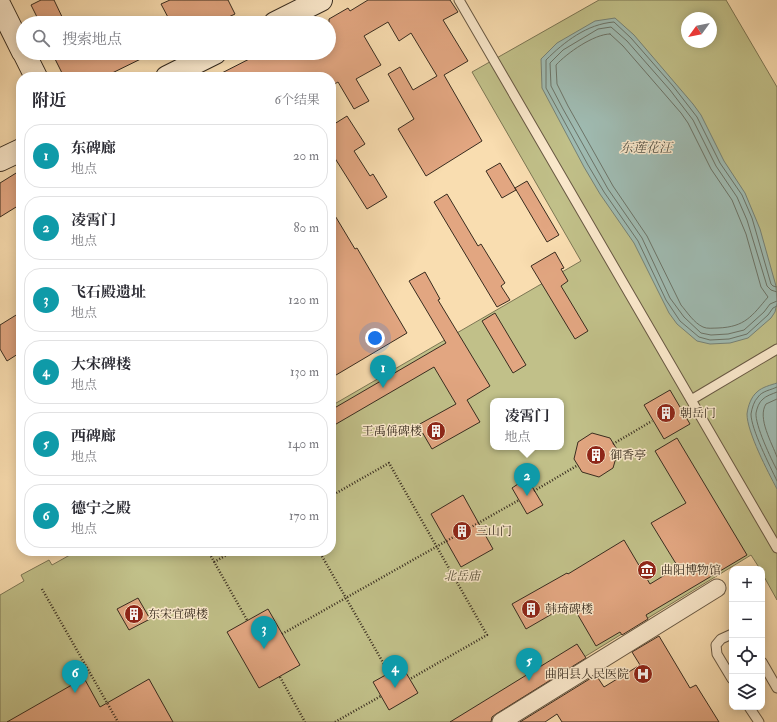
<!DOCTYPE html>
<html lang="zh">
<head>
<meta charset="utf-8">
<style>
	:root { --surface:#fff; --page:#f2f2f3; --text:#2b2b33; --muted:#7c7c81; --line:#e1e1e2; --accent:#2563eb }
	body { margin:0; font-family:"IM FELL Double Pica","Noto Serif SC",serif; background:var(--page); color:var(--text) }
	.controls { position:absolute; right:12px; bottom:12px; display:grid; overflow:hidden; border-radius:8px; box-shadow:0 2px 10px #0003 }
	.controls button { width:36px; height:36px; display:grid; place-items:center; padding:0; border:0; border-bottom:1px solid var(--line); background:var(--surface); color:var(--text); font:20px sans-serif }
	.compass { position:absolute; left:681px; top:12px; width:36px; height:36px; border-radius:50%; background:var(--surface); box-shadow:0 2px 10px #0003; rotate:237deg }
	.you { position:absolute; left:375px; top:338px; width:14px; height:14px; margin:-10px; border:3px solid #fff; border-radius:50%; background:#1a73e8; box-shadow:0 0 0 6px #1a73e833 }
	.badge { display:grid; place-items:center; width:26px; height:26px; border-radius:50%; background:var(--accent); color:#fff; font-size:13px; font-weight:700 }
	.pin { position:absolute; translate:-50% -33px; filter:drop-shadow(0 1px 2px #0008) }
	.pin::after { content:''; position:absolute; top:21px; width:14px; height:12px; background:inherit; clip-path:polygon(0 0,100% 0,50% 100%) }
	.popup { position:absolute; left:490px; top:398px; width:74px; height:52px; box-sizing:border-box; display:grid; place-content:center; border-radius:8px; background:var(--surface); filter:drop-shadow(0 1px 3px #0005); font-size:13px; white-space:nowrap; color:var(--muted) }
	.popup b { font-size:15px; color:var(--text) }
	.popup::after { content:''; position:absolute; left:50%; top:100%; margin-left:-8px; border:8px solid transparent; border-top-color:var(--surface) }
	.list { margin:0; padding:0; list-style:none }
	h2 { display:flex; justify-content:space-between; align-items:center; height:52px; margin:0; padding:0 16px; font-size:17px }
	h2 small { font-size:13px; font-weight:400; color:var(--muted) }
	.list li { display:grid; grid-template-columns:26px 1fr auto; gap:12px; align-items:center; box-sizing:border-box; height:64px; margin:0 8px 8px; padding:0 8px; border:1px solid var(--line); border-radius:16px }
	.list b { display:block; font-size:15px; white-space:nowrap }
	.list p { margin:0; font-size:13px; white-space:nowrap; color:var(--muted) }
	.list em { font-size:13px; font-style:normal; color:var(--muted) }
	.icon { flex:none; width:22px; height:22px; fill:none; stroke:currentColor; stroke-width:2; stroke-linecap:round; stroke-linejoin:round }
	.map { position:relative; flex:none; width:777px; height:722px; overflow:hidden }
	.search { position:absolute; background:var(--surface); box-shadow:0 2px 10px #0003; left:16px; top:16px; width:320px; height:44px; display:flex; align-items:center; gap:10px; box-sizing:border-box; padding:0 14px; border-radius:22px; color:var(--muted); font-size:15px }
	.panel { position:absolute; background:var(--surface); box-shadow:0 2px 10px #0003; left:16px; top:72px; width:320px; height:484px; border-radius:16px }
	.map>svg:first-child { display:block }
	.green { fill:#c1c089; stroke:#7c7654; fill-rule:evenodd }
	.water { fill:#9fbbb2; stroke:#768277 }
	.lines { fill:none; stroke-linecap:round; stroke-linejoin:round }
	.shore { stroke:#6c7468; stroke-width:1 }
	.building { fill:#e2a681; stroke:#382c1f }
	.lane-casing { stroke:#685843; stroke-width:11 }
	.street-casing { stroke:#685843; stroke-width:19 }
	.secondary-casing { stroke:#382c1f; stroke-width:24 }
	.path { stroke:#382c1f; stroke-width:2.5; stroke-dasharray:1 2; stroke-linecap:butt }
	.lane { stroke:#fbe9cc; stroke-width:9 }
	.street { stroke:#fbe9cc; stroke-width:17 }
	.secondary { stroke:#fbe9cc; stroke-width:22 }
	.labels { text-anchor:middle; stroke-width:3; stroke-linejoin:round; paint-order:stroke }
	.poi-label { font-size:12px; fill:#382c1f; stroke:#fbe9cc; text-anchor:start }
	.park-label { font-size:12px; font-style:italic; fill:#5a513a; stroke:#fbe9cc }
	.water-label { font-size:13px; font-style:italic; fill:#525044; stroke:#fbe9cc }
</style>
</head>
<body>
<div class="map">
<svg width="777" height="722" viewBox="0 0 777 722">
	<rect width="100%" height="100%" fill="#f9ddb0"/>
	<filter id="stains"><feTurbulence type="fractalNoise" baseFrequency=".005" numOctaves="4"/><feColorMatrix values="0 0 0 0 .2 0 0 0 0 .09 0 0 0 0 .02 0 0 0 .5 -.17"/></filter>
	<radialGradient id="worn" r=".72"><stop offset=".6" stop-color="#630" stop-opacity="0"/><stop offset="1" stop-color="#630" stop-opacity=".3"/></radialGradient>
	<path class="green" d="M599,0H726L777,87V600L762,573V569H760L751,555L478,722H0V595L24,581L21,575L49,560L52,565L77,551H331V406L581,261L472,72ZM687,18H711V42H687ZM493,401H561V447H493Z"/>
	<path class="water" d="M615,18L634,35L693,104L701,115L724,161L745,193L760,229L776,286L777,303L775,312L771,318L748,338L730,343L710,344L697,341L677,324L669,313L634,243L600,194L584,167L542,88L541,59L557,43L595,21Z
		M777,383V489C768,472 747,432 747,414C748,406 751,397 757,392C762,387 771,385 777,383Z"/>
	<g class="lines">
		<path class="shore" d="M610,34L623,46L681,113L688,123L711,169L732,200L746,234L761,287L768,297C752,316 745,327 718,328C713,328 707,329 703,327C694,323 687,312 681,305L647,236L613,186L568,106L557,84L556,65C567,53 594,34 610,34Z
			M777,287L773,286L771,284L752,218L742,195L720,163L697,117L673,86L631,38L614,22C587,24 564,42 546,60V88L588,165L604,192L638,241L666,300L680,321L699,337L710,340L729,339L747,334L768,315L773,308L777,306
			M777,292L771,290L767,286L747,220L737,197L716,166L693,120L670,90L627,41L611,27L598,29L563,50L550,63L551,86L563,109L608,189L642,238L670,298L684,317L701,333L711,335L728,334L744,330L764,312L770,304L777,301
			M777,387C771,390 762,391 758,397C754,401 752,408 751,414C751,429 770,466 777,481
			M777,392C772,394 766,396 763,399C759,402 757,408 756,413C755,425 771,459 777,470
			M777,399L766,404C757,418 772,443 777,457"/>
	</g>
	<path class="building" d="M41,0H54L65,23H40L31,5Z
		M170,0H228L235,14L216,23H171L161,4Z
		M368,0H450L458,12L443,20L468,61L444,75L482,141L426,176L398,129L414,119L388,74L400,67L413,90L437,76L411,33L399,41L388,22L364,36L381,65L356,79L369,101L354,109L338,82L331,86V77H214L261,53H329V19L348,8L350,11Z
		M52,53H153L104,77H64Z
		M347,116L365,144L354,151L370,176L373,174L387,197L367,209L331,152V126Z
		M500,163L516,190L502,198L486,171Z
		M21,170V204L0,217V183Z
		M527,181L559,235L547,242L515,188Z
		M447,194L478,246L481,244L505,283L501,286L510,300L497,307L434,202Z
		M331,209L355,249L357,248L407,333L331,378Z
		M555,252L564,268L561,269L568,281L561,286L588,331L575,339L531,266Z
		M425,272L440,299L438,300L490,386L467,400L480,422L432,449L418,425L456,404L434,367L331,427V410L446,343L409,281Z
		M21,312V352L7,361L0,349V325Z
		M495,313L526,365L513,373L482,321Z
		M670,390L690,424L664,439L644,405Z
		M592,433L610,438L618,451L613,468L599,477L582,472L574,459L578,442Z
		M677,438L747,555L646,615L648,619L622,635L620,632L596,646L571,603L526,629L512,604L567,573L568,574L624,540L650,584L678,567L651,523L686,503L655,451Z
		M527,478L543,505L527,514L512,488Z
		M463,495L493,549L461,567L431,514Z
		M138,598L150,619L129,630L117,609Z
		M268,609L300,665L259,688L227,632Z
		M659,636L690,688L696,685L719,722H562L557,714L545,722H520L596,675L604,687L640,665L632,652Z
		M577,644L586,658L496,714L492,717L491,722H450Z
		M402,666L418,693L389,710L373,682Z
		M84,678L100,707L149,679L173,722H7Z"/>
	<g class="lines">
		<defs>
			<path id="lane" d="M459,0L777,548
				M691,400L777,349
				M732,634L721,639L716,645L717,654L732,679
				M762,662L777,688
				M749,707L759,722"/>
			<path id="street" d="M501,722L717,588"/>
			<path id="secondary" d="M0,6L23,52
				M275,23L321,0
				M24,53L36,77
				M167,77L215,53
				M0,160L21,150"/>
		</defs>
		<use href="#lane" class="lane-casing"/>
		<use href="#street" class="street-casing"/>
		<use href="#secondary" class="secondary-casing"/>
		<path class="path" d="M613,444L652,421
			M534,491L578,465
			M331,496L389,463L487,635L410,679
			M208,551L247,620
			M319,551L389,673
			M214,562L234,551
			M42,589L118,722
			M282,634L519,500
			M280,677L305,722
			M335,722L381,696"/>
		<use href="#lane" class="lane"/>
		<use href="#street" class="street"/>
		<use href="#secondary" class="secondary"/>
	</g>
	<defs>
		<symbol id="building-disc" viewBox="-11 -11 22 22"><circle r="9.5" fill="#8f2418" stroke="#fbe9cc"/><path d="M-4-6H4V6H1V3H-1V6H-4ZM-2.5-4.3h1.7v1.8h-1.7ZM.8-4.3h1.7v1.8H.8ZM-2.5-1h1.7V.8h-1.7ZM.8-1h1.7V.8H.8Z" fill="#fff"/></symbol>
		<symbol id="museum-disc" viewBox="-11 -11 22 22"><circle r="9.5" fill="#8f2418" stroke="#fbe9cc"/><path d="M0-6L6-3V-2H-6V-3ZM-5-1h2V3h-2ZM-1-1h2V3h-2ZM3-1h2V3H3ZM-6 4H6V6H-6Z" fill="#fff"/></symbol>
		<symbol id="hospital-disc" viewBox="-11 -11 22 22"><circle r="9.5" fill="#8f2418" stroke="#fbe9cc"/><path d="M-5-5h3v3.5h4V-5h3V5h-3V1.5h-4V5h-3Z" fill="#fff"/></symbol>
	</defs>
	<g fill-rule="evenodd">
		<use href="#building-disc" x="655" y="402" width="22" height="22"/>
		<use href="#building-disc" x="425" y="420" width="22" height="22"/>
		<use href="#building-disc" x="585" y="444" width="22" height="22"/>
		<use href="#building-disc" x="451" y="520" width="22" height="22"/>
		<use href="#museum-disc" x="636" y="559" width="22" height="22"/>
		<use href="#building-disc" x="520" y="598" width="22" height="22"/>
		<use href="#building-disc" x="123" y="603" width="22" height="22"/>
		<use href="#hospital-disc" x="632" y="663" width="22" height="22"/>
	</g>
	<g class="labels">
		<g class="poi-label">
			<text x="680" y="417">朝岳门</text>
			<text x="422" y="435" text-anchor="end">王禹偁碑楼</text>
			<text x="610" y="459">御香亭</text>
			<text x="476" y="535">三山门</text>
			<text x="661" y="574">曲阳博物馆</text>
			<text x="545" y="613">韩琦碑楼</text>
			<text x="148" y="618">东宋宜碑楼</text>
			<text x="629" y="678" text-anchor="end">曲阳县人民医院</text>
		</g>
		<g class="park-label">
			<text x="462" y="580">北岳庙</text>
		</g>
		<g class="water-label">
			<text x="646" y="152">东莲花汪</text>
		</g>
	</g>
	<rect width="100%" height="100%" filter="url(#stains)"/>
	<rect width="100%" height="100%" fill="url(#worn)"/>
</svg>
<div class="controls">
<button>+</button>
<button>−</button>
<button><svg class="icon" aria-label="locate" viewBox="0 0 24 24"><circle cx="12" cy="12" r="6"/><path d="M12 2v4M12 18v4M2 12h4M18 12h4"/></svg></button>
<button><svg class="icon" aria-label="layers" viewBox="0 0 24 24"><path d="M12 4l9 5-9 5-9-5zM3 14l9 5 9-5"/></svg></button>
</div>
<svg class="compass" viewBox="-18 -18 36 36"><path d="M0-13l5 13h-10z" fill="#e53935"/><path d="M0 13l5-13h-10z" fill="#7c7c81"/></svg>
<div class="you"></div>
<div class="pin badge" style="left:383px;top:388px;background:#0f9aa8">1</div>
<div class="pin badge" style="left:527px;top:496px;background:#0f9aa8">2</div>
<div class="popup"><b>凌霄门</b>地点</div>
<div class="pin badge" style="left:264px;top:649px;background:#0f9aa8">3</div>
<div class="pin badge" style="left:395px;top:688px;background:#0f9aa8">4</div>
<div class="pin badge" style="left:529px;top:681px;background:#0f9aa8">5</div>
<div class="pin badge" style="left:75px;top:693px;background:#0f9aa8">6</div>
<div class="search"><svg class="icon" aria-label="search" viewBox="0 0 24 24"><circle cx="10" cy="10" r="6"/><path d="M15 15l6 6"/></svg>搜索地点</div>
<section class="panel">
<h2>附近<small>6个结果</small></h2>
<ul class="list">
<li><span class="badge" style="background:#0f9aa8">1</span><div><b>东碑廊</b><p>地点</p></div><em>20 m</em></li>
<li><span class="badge" style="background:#0f9aa8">2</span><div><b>凌霄门</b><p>地点</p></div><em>80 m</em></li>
<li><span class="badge" style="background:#0f9aa8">3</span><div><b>飞石殿遗址</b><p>地点</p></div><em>120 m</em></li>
<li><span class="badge" style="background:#0f9aa8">4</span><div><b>大宋碑楼</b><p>地点</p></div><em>130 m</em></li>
<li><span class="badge" style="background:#0f9aa8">5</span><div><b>西碑廊</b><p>地点</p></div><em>140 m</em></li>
<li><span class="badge" style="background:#0f9aa8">6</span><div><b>德宁之殿</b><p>地点</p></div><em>170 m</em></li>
</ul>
</section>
</div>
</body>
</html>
